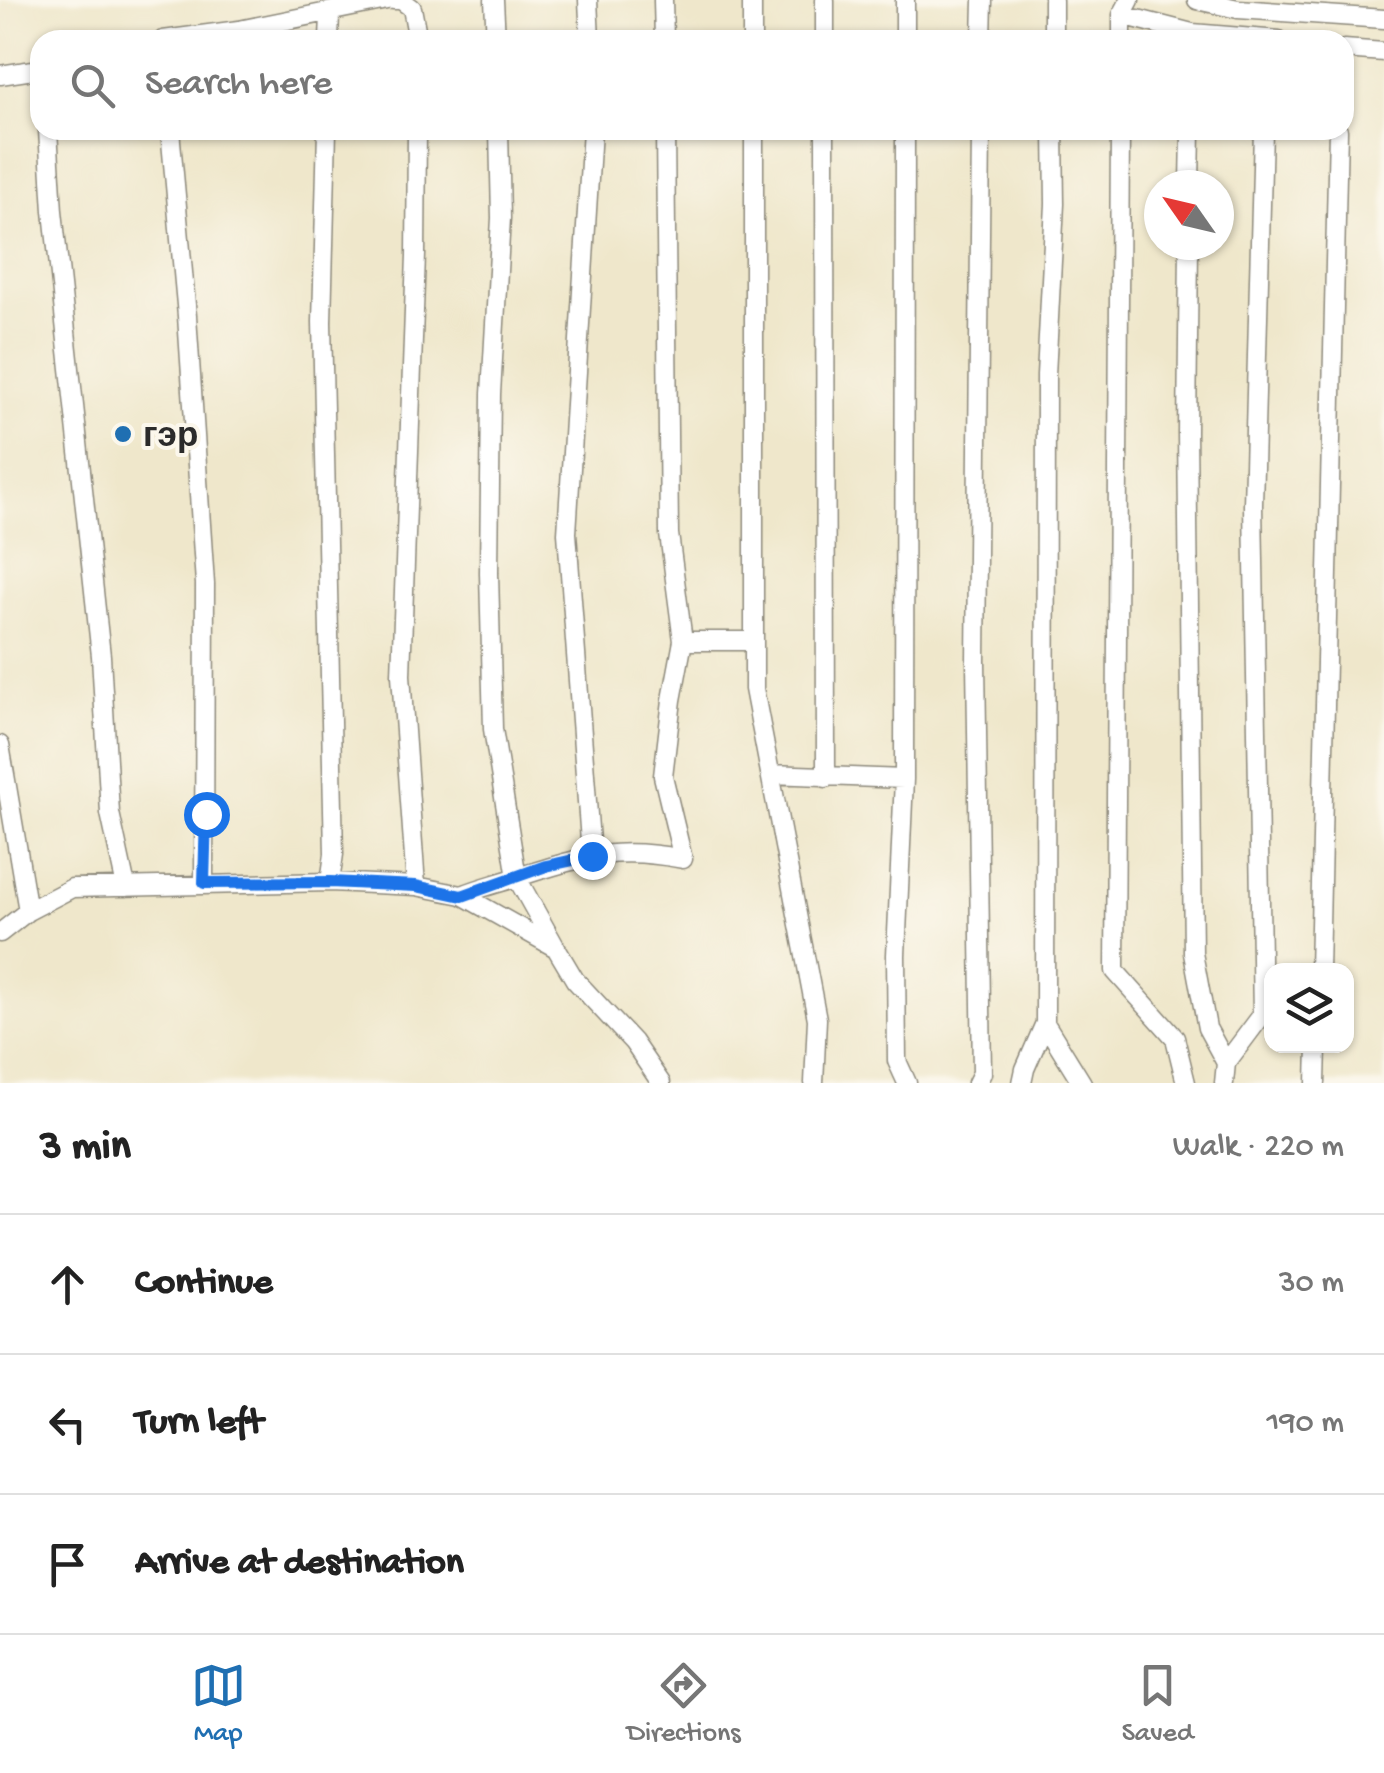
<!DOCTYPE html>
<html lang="en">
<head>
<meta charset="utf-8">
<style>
	:root { --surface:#fff; --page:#f2f2f2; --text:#222; --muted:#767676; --line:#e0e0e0; --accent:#1f6fb2 }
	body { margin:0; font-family:"Gochi Hand",sans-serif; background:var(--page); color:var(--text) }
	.controls { position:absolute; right:30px; bottom:30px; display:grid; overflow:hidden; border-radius:20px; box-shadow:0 2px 8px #0004 }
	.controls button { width:90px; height:90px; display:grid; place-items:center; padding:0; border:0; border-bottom:2px solid var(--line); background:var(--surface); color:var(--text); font:50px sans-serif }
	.compass { position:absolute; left:1144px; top:170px; width:90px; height:90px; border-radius:50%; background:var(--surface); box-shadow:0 2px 8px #0004; rotate:304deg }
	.stop { position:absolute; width:30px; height:30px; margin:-22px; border:8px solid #1a73e8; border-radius:50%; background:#fff }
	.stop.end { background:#1a73e8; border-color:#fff; box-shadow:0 2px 10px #0008 }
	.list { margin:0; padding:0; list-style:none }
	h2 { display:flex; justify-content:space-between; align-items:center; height:130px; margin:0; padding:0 40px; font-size:42px }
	h2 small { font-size:32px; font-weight:400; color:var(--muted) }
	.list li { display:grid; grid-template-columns:65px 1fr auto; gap:30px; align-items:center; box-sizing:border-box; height:140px; padding:0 40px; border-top:2px solid var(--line) }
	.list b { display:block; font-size:38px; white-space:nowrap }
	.list em { font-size:32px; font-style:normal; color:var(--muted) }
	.icon { flex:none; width:55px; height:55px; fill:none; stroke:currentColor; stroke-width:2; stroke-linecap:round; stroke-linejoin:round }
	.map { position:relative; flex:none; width:1384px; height:1083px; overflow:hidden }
	.search { position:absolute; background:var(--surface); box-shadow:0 2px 8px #0004; left:30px; right:30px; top:30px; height:110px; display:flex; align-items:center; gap:25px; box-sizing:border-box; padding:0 35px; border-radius:30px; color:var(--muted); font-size:38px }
	.sheet { height:550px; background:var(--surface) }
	nav { display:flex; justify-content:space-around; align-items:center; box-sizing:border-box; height:140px; border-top:2px solid var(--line); background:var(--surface); font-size:28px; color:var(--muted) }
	nav a { display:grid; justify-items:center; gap:5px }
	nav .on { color:var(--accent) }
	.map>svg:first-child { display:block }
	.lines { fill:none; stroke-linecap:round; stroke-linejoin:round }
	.minor-casing { stroke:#8d897b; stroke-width:21 }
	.minor { stroke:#fff; stroke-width:18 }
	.route { stroke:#1a73e8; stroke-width:12 }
	.poi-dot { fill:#1f6fb2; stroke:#fbf7ec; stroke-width:4 }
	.labels { text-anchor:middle; stroke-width:8; stroke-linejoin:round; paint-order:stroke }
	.poi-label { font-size:35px; font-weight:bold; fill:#2b2b2b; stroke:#fbf7ec; text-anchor:start }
</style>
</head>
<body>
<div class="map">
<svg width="1384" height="1083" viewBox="0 0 1384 1083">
	<rect width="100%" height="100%" fill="#fbf7ec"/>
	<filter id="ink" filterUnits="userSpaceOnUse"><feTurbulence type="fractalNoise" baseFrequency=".01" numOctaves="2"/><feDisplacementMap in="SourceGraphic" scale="20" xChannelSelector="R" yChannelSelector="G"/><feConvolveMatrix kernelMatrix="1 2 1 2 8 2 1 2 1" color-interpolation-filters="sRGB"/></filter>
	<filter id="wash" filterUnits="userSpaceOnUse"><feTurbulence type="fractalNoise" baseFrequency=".0048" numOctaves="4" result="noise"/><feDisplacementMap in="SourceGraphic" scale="40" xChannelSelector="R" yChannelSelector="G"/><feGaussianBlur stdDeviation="2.25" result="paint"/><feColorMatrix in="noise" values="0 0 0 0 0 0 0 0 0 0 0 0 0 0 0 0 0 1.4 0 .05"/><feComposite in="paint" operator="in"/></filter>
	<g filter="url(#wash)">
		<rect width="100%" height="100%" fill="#efe7cb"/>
	</g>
	<g filter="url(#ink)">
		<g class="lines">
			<defs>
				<path id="minor" d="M393,0H401L412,8L418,40
					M494,0L496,40
					M588,0L590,40
					M663,0L664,40
					M752,0V40
					M1053,0V40
					M1197,0L1238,9L1384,19
					M1122,15L1192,33L1279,40
					M163,40L239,30L387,0
					M329,40L330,14
					M825,40V0
					M905,40V0
					M982,40L983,0
					M1122,40V15L1130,0
					M1344,49L1384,52
					M0,75L40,69
					M48,130L53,211L101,656L110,813L126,887
					M170,130L187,316L205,584L204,883
					M327,130L322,322L334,854L330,882
					M499,130L501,218L491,394L489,573L493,729L517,878L556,948
					M754,130V689L817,1019L814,1083
					M825,130L826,778
					M905,130L904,779L896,955L897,1061L907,1083
					M1054,130L1055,204L1046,375L1045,1023L1082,1083
					M1120,130L1115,971L1175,1038L1186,1083
					M1190,185L1191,130
					M1189,245L1187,432L1193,953L1207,1028L1226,1063
					M683,641H754
					M0,745L28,911
					M770,774L904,779
					M591,855L567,533L592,130
					M416,886L401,675L416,255L417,130
					M462,895C479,888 496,884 514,878C581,858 612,845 683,859L663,776L672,700L683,641L669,534L665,130
					M0,933L28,911L72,888L330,882L416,886L462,895L556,948L575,980L633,1042L661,1083
					M1319,971L1338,130
					M977,1083L982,1073L976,662L981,130
					M1022,1083L1025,1069L1045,1023
					M1224,1083L1226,1063L1262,1015L1253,505L1263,130
					M1316,1083L1317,1046"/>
			</defs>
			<use href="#minor" class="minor-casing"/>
			<use href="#minor" class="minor"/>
		</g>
	</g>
	<g class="lines" filter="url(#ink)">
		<path class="route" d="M206,814L204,883L330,882L416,886L462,896L546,866L592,856"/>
	</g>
	<circle class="poi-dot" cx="123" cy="434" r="10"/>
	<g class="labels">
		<g class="poi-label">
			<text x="143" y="446">гэр</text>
		</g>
	</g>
</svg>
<div class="controls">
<button><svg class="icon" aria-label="layers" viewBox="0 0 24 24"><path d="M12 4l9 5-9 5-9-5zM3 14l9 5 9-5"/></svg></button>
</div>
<svg class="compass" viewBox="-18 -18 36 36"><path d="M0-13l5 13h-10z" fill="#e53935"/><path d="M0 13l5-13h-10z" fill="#767676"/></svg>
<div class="stop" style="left:206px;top:814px"></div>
<div class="stop end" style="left:592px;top:856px"></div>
<div class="search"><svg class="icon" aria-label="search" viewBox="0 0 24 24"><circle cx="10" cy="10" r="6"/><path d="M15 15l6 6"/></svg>Search here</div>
</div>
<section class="sheet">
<h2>3 min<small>Walk · 220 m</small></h2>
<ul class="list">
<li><svg class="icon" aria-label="ahead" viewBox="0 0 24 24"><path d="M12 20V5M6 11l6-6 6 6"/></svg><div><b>Continue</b></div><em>30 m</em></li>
<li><svg class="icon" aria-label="left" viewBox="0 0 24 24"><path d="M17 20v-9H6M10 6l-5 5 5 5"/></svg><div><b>Turn left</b></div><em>190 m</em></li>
<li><svg class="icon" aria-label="arrive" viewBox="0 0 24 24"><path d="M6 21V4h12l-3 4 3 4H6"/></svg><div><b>Arrive at destination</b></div></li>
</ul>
</section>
<nav>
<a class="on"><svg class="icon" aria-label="map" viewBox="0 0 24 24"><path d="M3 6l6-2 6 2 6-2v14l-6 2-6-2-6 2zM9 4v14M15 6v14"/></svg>Map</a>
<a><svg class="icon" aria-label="directions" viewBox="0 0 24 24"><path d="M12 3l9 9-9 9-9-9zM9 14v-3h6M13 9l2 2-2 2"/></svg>Directions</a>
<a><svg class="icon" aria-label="saved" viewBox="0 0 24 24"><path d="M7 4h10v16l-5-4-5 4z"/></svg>Saved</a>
</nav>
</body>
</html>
